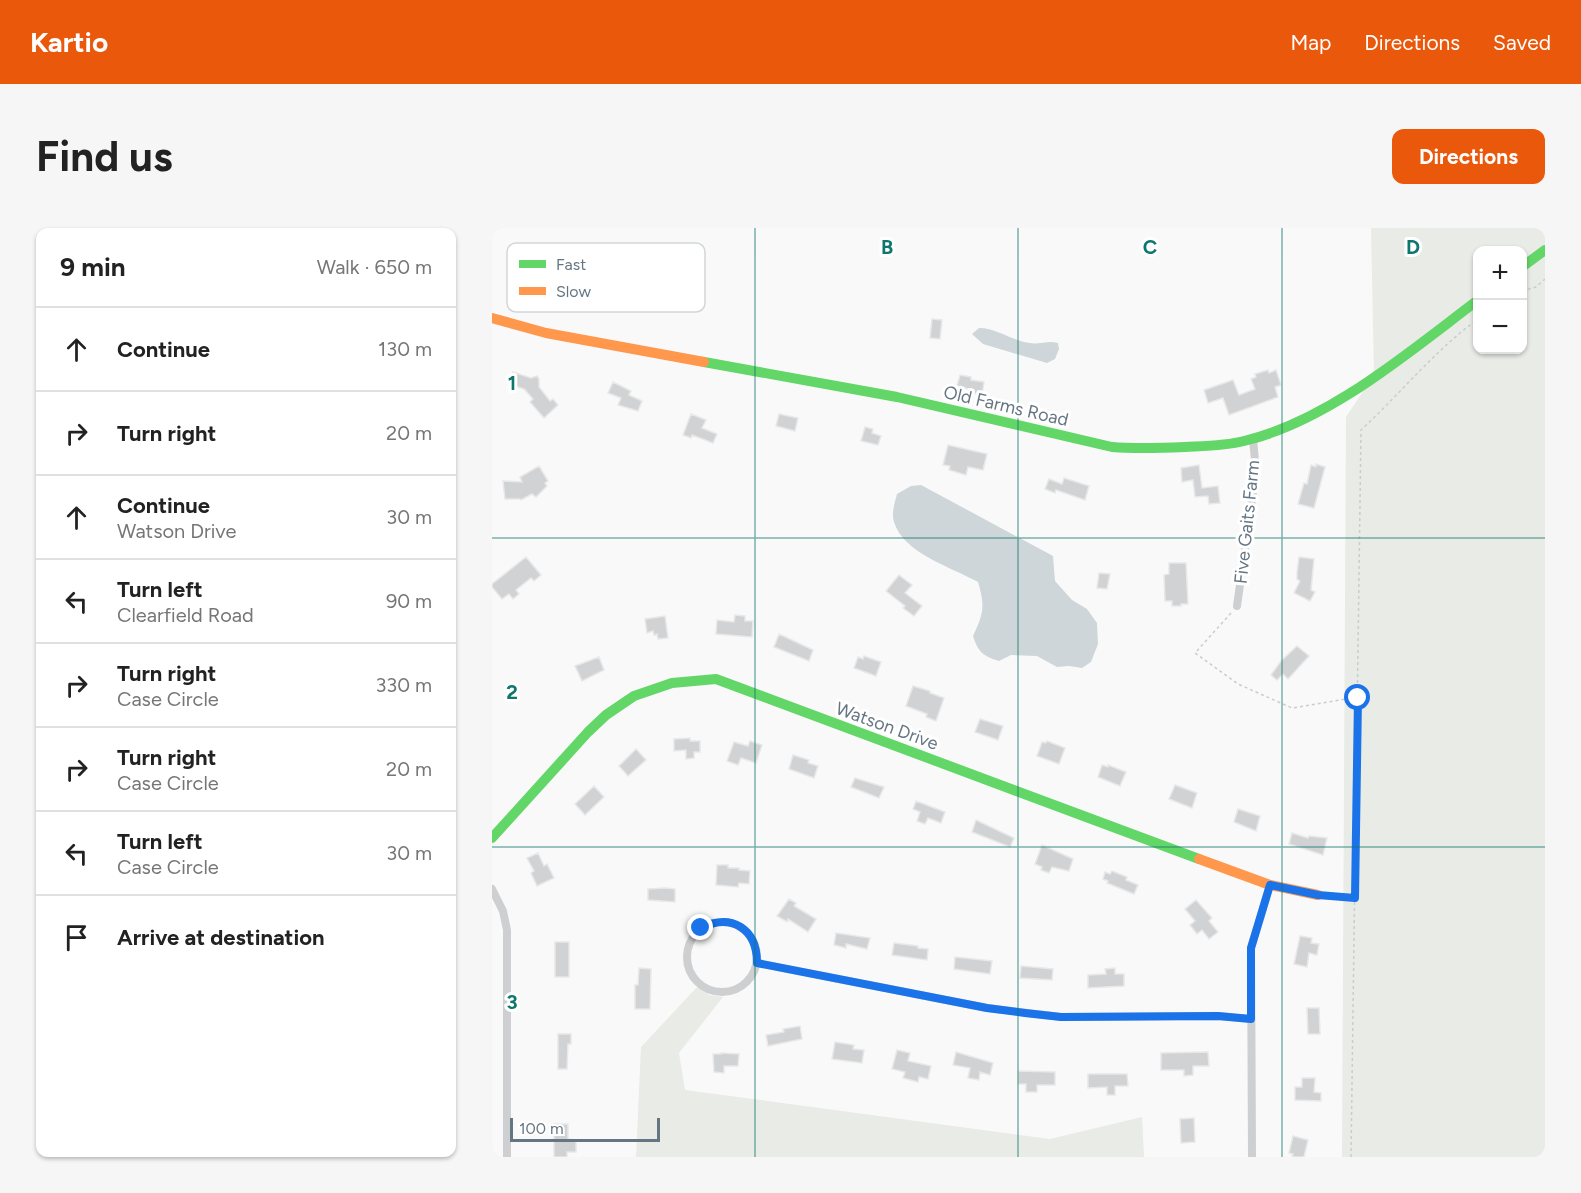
<!DOCTYPE html>
<html lang="en">
<head>
<meta charset="utf-8">
<style>
	:root { --surface:#fff; --page:#f6f6f6; --text:#222; --muted:#767676; --line:#e0e0e0; --accent:#ea580c }
	body { margin:0; font-family:Figtree,sans-serif; background:var(--page); color:var(--text) }
	.controls { position:absolute; right:18px; top:18px; display:grid; overflow:hidden; border-radius:12px; box-shadow:0 2px 4px #0004 }
	.controls button { width:54px; height:54px; display:grid; place-items:center; padding:0; border:0; border-bottom:2px solid var(--line); background:var(--surface); color:var(--text); font:30px sans-serif }
	.scale { position:absolute; left:18px; bottom:15px; width:150px; box-sizing:border-box; padding-left:6px; border:3px solid #657683; border-top:0; font-size:16px; line-height:21px; white-space:nowrap; color:#657683; -webkit-text-stroke:4px #fff; paint-order:stroke }
	.stop { position:absolute; width:18px; height:18px; margin:-14px; border:4px solid #1a73e8; border-radius:50%; background:#fff }
	.stop.end { background:#1a73e8; border-color:#fff; box-shadow:0 2px 6px #0008 }
	.list { margin:0; padding:0; list-style:none }
	h2 { display:flex; justify-content:space-between; align-items:center; height:78px; margin:0; padding:0 24px; font-size:26px }
	h2 small { font-size:20px; font-weight:400; color:var(--muted) }
	.list li { display:grid; grid-template-columns:39px 1fr auto; gap:18px; align-items:center; box-sizing:border-box; height:84px; padding:0 24px; border-top:2px solid var(--line) }
	.list b { display:block; font-size:22px; white-space:nowrap }
	.list p { margin:0; font-size:20px; white-space:nowrap; color:var(--muted) }
	.list em { font-size:20px; font-style:normal; color:var(--muted) }
	.icon { flex:none; width:33px; height:33px; fill:none; stroke:currentColor; stroke-width:2; stroke-linecap:round; stroke-linejoin:round }
	.map { position:relative; flex:none; width:1053px; height:929px; overflow:hidden; border-radius:12px }
	header { display:flex; align-items:center; gap:36px; box-sizing:border-box; height:84px; padding:0 30px; background:var(--accent); color:#fff }
	header strong { font-size:28px }
	nav { display:flex; gap:33px; margin-inline-start:auto; font-size:21px }
	.intro { display:flex; align-items:center; justify-content:space-between; box-sizing:border-box; height:144px; padding:0 36px }
	h1 { margin:0; font-size:42px }
	.button { padding:15px 27px; border-radius:12px; background:var(--accent); color:#fff; font-size:21px; font-weight:700 }
	main { display:flex; gap:36px; padding:0 36px }
	aside { flex:1; background:var(--surface); border-radius:12px; box-shadow:0 2px 4px #0004 }
	.map>svg:first-child { display:block }
	.green { fill:#e8ebe6; fill-rule:evenodd }
	.water { fill:#ced6d9 }
	.building { fill:#d0d2d3; stroke:#e8e8e8; stroke-width:1.5 }
	.lines { fill:none; stroke-linecap:round; stroke-linejoin:round }
	.path { stroke:#cbcccd; stroke-width:1.5; stroke-dasharray:3 3; stroke-linecap:butt }
	.street { stroke:#cecfd0; stroke-width:8 }
	.fast { stroke:#63d668; stroke-width:10 }
	.slow { stroke:#ff974d; stroke-width:10 }
	.route { stroke:#1a73e8; stroke-width:8 }
	.grid { fill:none; stroke:#0f766e; stroke-width:1.5; stroke-opacity:0.55 }
	.labels { text-anchor:middle; stroke-width:6; stroke-linejoin:round; paint-order:stroke }
	.street-label { font-size:18px; fill:#657683; stroke:#fff }
	.key { fill:#fff; stroke:#d1d6da; stroke-width:1.5 }
	.key-label { font-size:16px; fill:#657683 }
	.grid-label { font-size:20px; text-anchor:middle; font-weight:bold; fill:#0f766e; stroke:#fff; stroke-width:6; stroke-linejoin:round; paint-order:stroke }
</style>
</head>
<body>
<header>
<strong>Kartio</strong>
<nav><a>Map</a><a>Directions</a><a>Saved</a></nav>
</header>
<div class="intro"><h1>Find us</h1><a class="button">Directions</a></div>
<main>
<aside>
<h2>9 min<small>Walk · 650 m</small></h2>
<ul class="list">
<li><svg class="icon" aria-label="ahead" viewBox="0 0 24 24"><path d="M12 20V5M6 11l6-6 6 6"/></svg><div><b>Continue</b></div><em>130 m</em></li>
<li><svg class="icon" aria-label="right" viewBox="0 0 24 24"><path d="M7 20v-9h11M14 6l5 5-5 5"/></svg><div><b>Turn right</b></div><em>20 m</em></li>
<li><svg class="icon" aria-label="ahead" viewBox="0 0 24 24"><path d="M12 20V5M6 11l6-6 6 6"/></svg><div><b>Continue</b><p>Watson Drive</p></div><em>30 m</em></li>
<li><svg class="icon" aria-label="left" viewBox="0 0 24 24"><path d="M17 20v-9H6M10 6l-5 5 5 5"/></svg><div><b>Turn left</b><p>Clearfield Road</p></div><em>90 m</em></li>
<li><svg class="icon" aria-label="right" viewBox="0 0 24 24"><path d="M7 20v-9h11M14 6l5 5-5 5"/></svg><div><b>Turn right</b><p>Case Circle</p></div><em>330 m</em></li>
<li><svg class="icon" aria-label="right" viewBox="0 0 24 24"><path d="M7 20v-9h11M14 6l5 5-5 5"/></svg><div><b>Turn right</b><p>Case Circle</p></div><em>20 m</em></li>
<li><svg class="icon" aria-label="left" viewBox="0 0 24 24"><path d="M17 20v-9H6M10 6l-5 5 5 5"/></svg><div><b>Turn left</b><p>Case Circle</p></div><em>30 m</em></li>
<li><svg class="icon" aria-label="arrive" viewBox="0 0 24 24"><path d="M6 21V4h12l-3 4 3 4H6"/></svg><div><b>Arrive at destination</b></div></li>
</ul>
</aside>
<div class="map">
<svg width="1053" height="929" viewBox="0 0 1053 929">
	<rect width="100%" height="100%" fill="#f9f9f9"/>
	<path class="green" d="M879,0H1053V929H850L854,189L882,147ZM986,22H1030V122H986Z
		M206,758L217,767L231,769L187,825L193,862L558,911L650,889L652,929H144L149,819Z"/>
	<path class="water" d="M487,100C505,100 520,113 538,115C547,117 556,112 566,115L567,121L563,131L555,135L491,116L480,106Z
		M429,257L561,328L563,353L580,372L595,381L605,395L606,416L599,434L590,440L577,438L565,439L545,428L519,427L507,433C491,428 486,424 481,408C492,385 493,378 486,354C459,339 411,325 402,294C399,285 403,274 405,266L419,258Z"/>
	<path class="building" d="M440,91L450,92L448,111L438,110Z
		M776,142L777,145L784,142L789,157L783,159L786,169L737,187L731,170L716,175L712,162L741,152L747,167L763,161L759,151L764,149L763,146Z
		M21,144L39,150L45,148L47,151V159L58,173L61,171L66,177L52,190L38,174L41,171L32,161L19,157Z
		M468,147L479,149V152L492,154L490,167L477,164V161L465,158Z
		M121,154L139,163L137,167L150,173L146,183L126,177L129,170L116,165Z
		M199,186L214,192L210,200L225,206L221,215L200,207L199,210L191,207Z
		M287,186L306,190L303,203L284,198Z
		M373,199L381,201L380,205L389,208L386,217L369,213Z
		M456,217L495,226L491,242L476,239L474,247L457,242L458,238L451,237Z
		M824,236L833,239L822,280L806,276L812,255L815,256L819,237L824,239Z
		M707,237L710,260L726,258L728,275L717,276L716,268L703,269L701,252L690,254L689,240Z
		M47,238L56,253L53,255L55,258L44,269L40,266L29,272L28,271H13L11,253L30,254L28,249Z
		M572,250L597,258L593,272L564,262L563,265L553,261L557,251L570,256Z
		M34,329L49,347L42,353L39,350L24,362L27,366L21,371L17,366L10,371L0,359V356Z
		M807,329L822,331L819,362L823,364L818,373L802,365L808,353L805,351V345Z
		M677,335H694L696,376H689V378H680V373H673L672,347L677,346Z
		M607,345L618,346L615,361L605,360Z
		M407,347L420,357L413,365L430,378L422,388L411,380L413,378L394,363Z
		M243,387L253,388V393H261L260,409L224,406L225,392L242,394Z
		M173,388L176,410L166,411L165,406L162,407L161,403L155,405L153,391Z
		M287,406L321,422L317,433L282,419Z
		M805,418L817,428L796,451L791,446L785,452L779,447L789,433Z
		M372,428L389,434L384,448L362,440L366,429L371,431Z
		M107,429L112,442L90,453L83,438Z
		M421,458L438,463V465L452,470L444,493L434,489L435,486L414,478Z
		M488,491L511,498L506,512L483,504Z
		M198,510V513H208V524H202V530L194,531V522L182,523V511Z
		M258,513L270,517L264,535L249,530L246,537L235,533L242,514L256,518Z
		M555,513L573,520L567,536L545,528L550,514L554,515Z
		M144,521L154,532L136,548L127,538Z
		M301,527L317,532L316,535L326,538L322,550L297,541Z
		M610,537L616,539V537L634,544L628,558L606,549Z
		M363,550L392,559L387,570L359,559Z
		M683,557L705,565L700,580L677,571Z
		M102,558L112,569L93,587L83,576Z
		M424,573L453,584L449,595L436,590L433,596L425,593L428,584L421,581Z
		M746,581L768,588L764,603L742,594Z
		M484,592L522,610L518,619L480,604Z
		M800,605L816,610L817,608L835,610L831,627L797,616Z
		M550,617L581,631L577,643L560,639L557,645L549,642L550,639L543,636Z
		M46,625L52,638L55,636L62,650L45,658L39,645L42,643L35,630Z
		M225,637H236V640H247V642L258,643L257,656L247,655L246,659L224,657Z
		M620,643L635,649L634,652L646,657L642,666L615,655L616,653L611,651L613,644L618,646Z
		M173,660L183,661V674L156,672V661Z
		M297,671L304,675L302,678L324,691L316,704L296,691L295,694L285,688Z
		M704,672L720,690L717,693L726,704L717,711L710,702L705,706L698,697L703,693L693,681Z
		M344,705L378,710L375,721L354,716V720L342,717Z
		M808,708L820,710L819,715L827,716L825,727L817,725L815,739L802,736Z
		M63,714H77V749H63Z
		M402,715L426,718V720L436,721L435,732L400,727Z
		M463,729L500,733L498,746L462,741Z
		M529,738L561,741L560,752L528,750Z
		M147,740L159,741L158,781H143V757H146Z
		M623,740V746H632V758L596,760V747L614,746L613,741Z
		M815,780H827L828,806H816Z
		M308,798L310,811L276,818L274,807L292,804L291,801Z
		M66,806H79V816H76L75,841H66Z
		M343,814L362,817L361,821L372,822L370,835L340,831Z
		M405,822L418,825L416,833L439,838L436,851L427,849L426,854L411,850L413,844L400,841Z
		M464,824L501,835L498,847L488,844L487,852L476,850L478,840L461,837Z
		M716,824L717,838H701V847L692,848V842H669V825Z
		M229,825L247,826L246,838H232V845L222,844L221,826H229Z
		M526,843L563,844V857H545V864H534V856H526Z
		M596,846H635L636,858H623V867H615V859L596,860Z
		M810,850H823L822,864L829,865V873L803,872V859H810Z
		M702,890L703,914L689,915L688,891Z
		M62,896H76V911L84,912V924H75V929H62Z
		M801,908L816,912L812,929H800L801,926L797,925Z"/>
	<g class="lines">
		<path class="path" d="M1030,63L1044,59L1053,51
			M739,385L703,425L746,456L800,480L865,469
			M837,668L862,670
			M859,929L869,202C909,165 942,123 986,91"/>
		<path class="street" d="M745,378L764,243L761,211
			M0,661L11,683L15,702V929
			M195 729a35 35 0 1 1 70 0a35 35 0 1 1-70 0Z
			M265,735L495,780L569,789L726,788L759,791
			M760,929L759,720L778,657"/>
		<path class="fast" d="M1030,39L1053,22
			M212,134L405,169L620,219C645,221 669,220 693,219C713,218 733,218 752,213C837,193 918,123 986,72
			M0,610L96,504L114,487L142,468L180,455L224,451L707,631"/>
		<path class="slow" d="M0,90L54,105L212,134
			M707,631L778,657L826,667"/>
	</g>
	<g class="lines">
		<path class="route" d="M209,700C239,685 265,700 265,735L495,780L533,785L569,789L726,788L759,791V720L778,657L826,667L863,670L866,470"/>
	</g>
	<path class="grid" d="M263,0V929M526,0V929M790,0V929M0,310H1053M0,619H1053"/>
	<g class="labels">
		<g class="street-label">
			<text transform="translate(514 178) rotate(13)" y="6">Old Farms Road</text>
			<text transform="translate(755 294) rotate(-84)" y="6">Five Gaits Farm</text>
			<text transform="translate(395 498) rotate(20)" y="6">Watson Drive</text>
		</g>
	</g>
	<rect x="15" y="15" width="198" height="69" rx="9" class="key"/>
	<rect x="27" y="32" width="27" height="8" fill="#63d668"/>
	<rect x="27" y="59" width="27" height="8" fill="#ff974d"/>
	<g class="key-label">
		<text x="64" y="42">Fast</text>
		<text x="64" y="69">Slow</text>
	</g>
	<g class="grid-label">
		<text x="395" y="26">B</text>
		<text x="658" y="26">C</text>
		<text x="921" y="26">D</text>
		<text x="20" y="162">1</text>
		<text x="20" y="471">2</text>
		<text x="20" y="781">3</text>
	</g>
</svg>
<div class="controls">
<button>+</button>
<button>−</button>
</div>
<div class="scale">100 m</div>
<div class="stop" style="left:866px;top:470px"></div>
<div class="stop end" style="left:209px;top:700px"></div>
</div>
</main>
</body>
</html>
